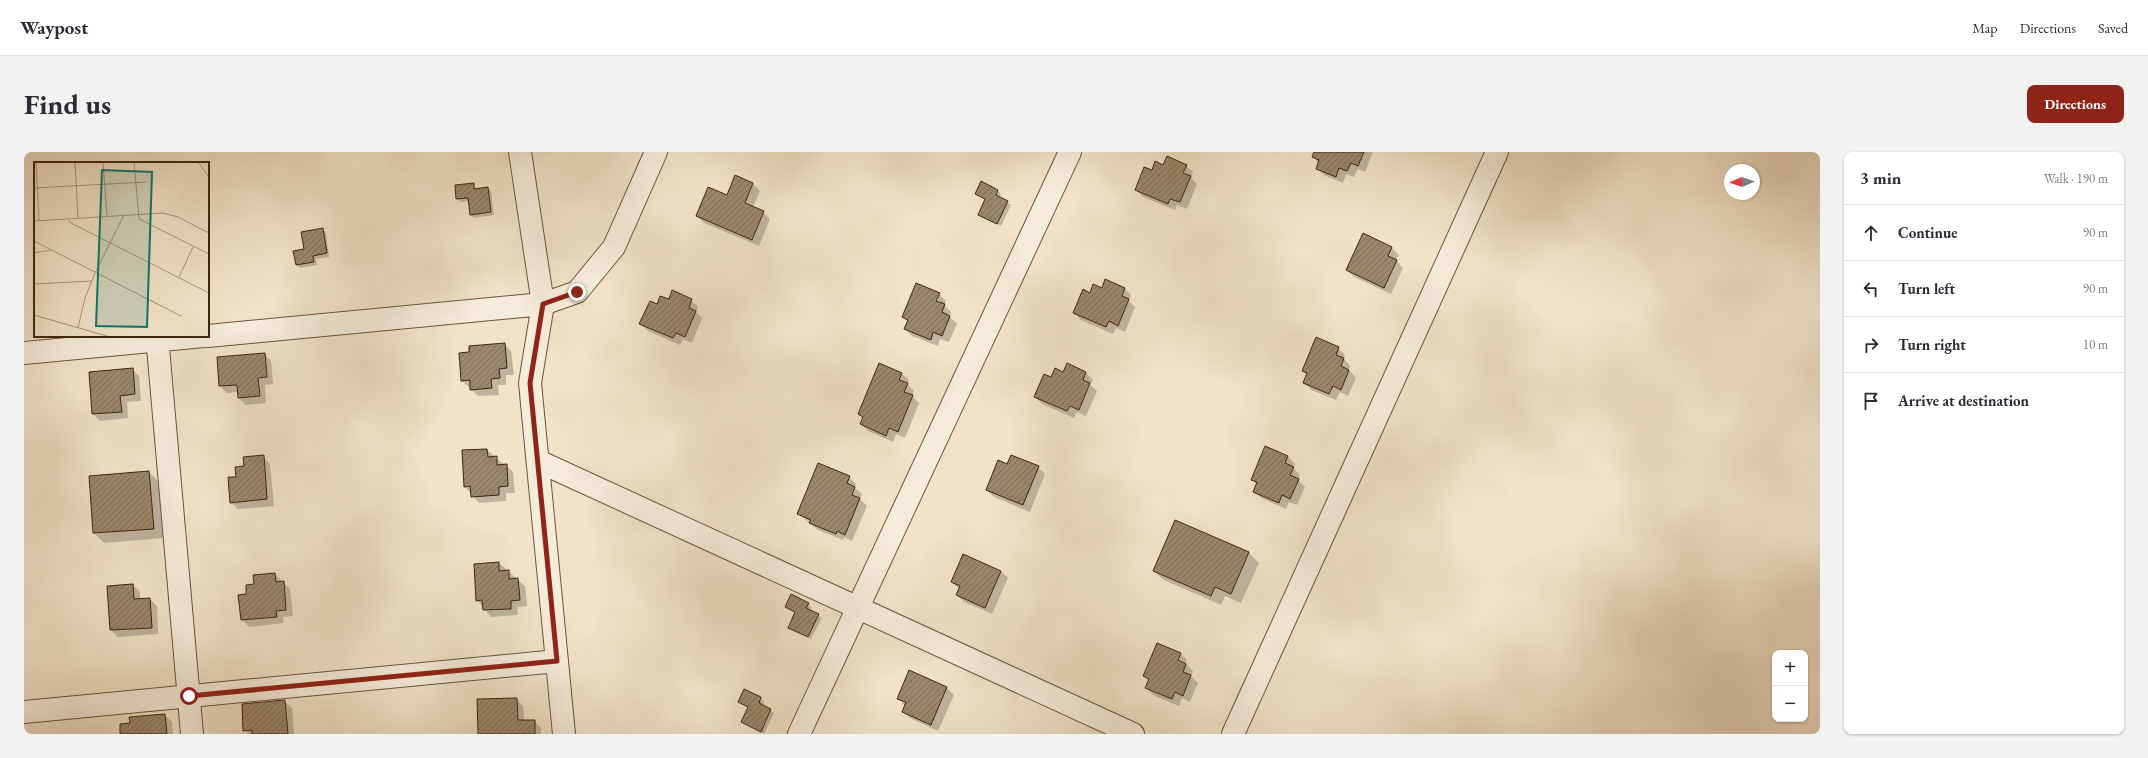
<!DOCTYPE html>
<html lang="en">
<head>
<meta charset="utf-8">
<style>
	:root { --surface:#fff; --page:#f2f2f3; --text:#2b2b33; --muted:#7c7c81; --line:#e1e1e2; --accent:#8f2418 }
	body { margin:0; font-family:"EB Garamond",serif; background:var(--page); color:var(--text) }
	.controls { position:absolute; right:12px; bottom:12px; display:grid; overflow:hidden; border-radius:8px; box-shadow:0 1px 3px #0004 }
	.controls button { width:36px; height:36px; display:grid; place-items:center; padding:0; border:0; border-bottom:1px solid var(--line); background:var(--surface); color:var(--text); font:20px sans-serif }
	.compass { position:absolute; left:1700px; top:12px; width:36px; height:36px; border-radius:50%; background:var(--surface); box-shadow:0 1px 3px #0004; rotate:268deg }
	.stop { position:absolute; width:12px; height:12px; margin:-9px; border:3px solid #8f2418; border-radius:50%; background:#fff }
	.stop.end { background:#8f2418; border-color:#fff; box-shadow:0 1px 4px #0008 }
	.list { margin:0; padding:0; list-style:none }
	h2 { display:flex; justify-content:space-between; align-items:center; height:52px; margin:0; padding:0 16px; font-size:17px }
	h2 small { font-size:13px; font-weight:400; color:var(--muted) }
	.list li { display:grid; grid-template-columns:26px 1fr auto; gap:12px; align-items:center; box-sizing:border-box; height:56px; padding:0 16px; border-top:1px solid var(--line) }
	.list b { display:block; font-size:15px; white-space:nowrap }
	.list em { font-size:13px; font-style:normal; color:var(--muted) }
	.icon { flex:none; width:22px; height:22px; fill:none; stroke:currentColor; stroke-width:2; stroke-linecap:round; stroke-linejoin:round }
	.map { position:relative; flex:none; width:1796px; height:582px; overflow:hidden; border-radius:8px }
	header { display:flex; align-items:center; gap:24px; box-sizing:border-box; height:56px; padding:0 20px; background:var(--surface); border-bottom:1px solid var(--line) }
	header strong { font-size:19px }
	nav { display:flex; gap:22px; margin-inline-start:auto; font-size:14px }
	.intro { display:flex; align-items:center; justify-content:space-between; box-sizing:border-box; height:96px; padding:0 24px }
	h1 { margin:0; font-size:28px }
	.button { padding:10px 18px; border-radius:8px; background:var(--accent); color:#fff; font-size:14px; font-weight:700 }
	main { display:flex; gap:24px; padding:0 24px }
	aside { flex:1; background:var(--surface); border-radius:8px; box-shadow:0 1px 3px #0004 }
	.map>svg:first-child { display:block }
	.shadow { fill:#0003 }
	.building { fill:url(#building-hatch); stroke:#3e250b }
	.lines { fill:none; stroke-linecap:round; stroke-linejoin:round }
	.minor-casing { stroke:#6b543a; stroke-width:24 }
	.minor { stroke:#f6ecdb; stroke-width:22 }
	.route { stroke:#8f2418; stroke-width:5 }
	.inset-road { fill:none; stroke:#a9967c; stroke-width:1 }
	.view { fill:#0f766e; fill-opacity:0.15; stroke:#0f766e; stroke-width:2 }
	.inset-edge { fill:none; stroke:#3e250b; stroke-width:2 }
</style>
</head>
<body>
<header>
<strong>Waypost</strong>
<nav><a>Map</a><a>Directions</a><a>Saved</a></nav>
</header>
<div class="intro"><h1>Find us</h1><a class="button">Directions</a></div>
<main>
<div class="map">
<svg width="1796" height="582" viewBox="0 0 1796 582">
	<defs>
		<pattern id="building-hatch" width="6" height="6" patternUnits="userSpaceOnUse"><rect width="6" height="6" fill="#9b876d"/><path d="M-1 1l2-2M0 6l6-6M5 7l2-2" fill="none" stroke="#806e58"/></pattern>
	</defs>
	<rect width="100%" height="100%" fill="#f1e2c8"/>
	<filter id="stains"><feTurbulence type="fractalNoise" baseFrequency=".005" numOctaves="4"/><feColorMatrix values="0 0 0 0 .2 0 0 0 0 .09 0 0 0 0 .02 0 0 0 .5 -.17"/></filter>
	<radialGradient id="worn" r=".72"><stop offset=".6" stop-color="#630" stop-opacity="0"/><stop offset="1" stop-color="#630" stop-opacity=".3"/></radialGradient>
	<path class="shadow" d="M1291,0H1349L1341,20L1334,17L1330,25L1322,22L1319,31L1300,23L1293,16L1295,11L1289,5Z
		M1140,14H1162L1169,20L1167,26L1173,32L1163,57L1153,53L1151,58L1119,45L1112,38L1128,19Z
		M449,32L453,37L464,36L467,39L470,63L450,66L447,63L445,49L437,50L433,47Z
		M729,32L736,39L729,55L739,60L746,67L735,94L680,71L673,64Z
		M973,38L977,42L975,46L987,53L977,74L955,62L962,48L952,42Z
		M298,77L302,81L305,105L292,107L293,113L276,116L273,112L281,98Z
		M1368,96L1375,103L1372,108L1379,116L1367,142L1330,125L1323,118Z
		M1100,136L1107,143L1105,149L1111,155L1101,180L1092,176L1089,182L1057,168L1050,161L1066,142L1078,137Z
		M915,142L922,149L920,153L927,160L926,165L933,172L925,190L916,187L914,194L888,184L881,177L884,170L879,165Z
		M645,148H667L674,155L672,160L678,166L668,191L659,187L656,193L624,179L617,172L633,153Z
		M480,192L487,199L490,223H482V233H474L475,243L454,244L438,229L446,201Z
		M1314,196L1321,203L1320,207L1326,214L1325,218L1332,226L1324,244L1316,240L1312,248L1287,238L1281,231L1283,223L1279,219Z
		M240,202L247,209L249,232L241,233L242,251L222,253L215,246L214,240L203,241L196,234Z
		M108,217L115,224L117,249L103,250L104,266L76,269L69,262Z
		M1062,221L1069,228L1066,233L1073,239L1062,264L1053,260L1050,266L1018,252L1011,245L1028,226Z
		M878,222L885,228L883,232L890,239L888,244L895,251L881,286L872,282L869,290L844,279L837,272L840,266L835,262Z
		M1241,296L1264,305L1271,312L1269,316L1276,323L1274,328L1281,335L1273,353L1265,350L1262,357L1237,346L1230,340L1233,333L1228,328Z
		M463,298L489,320L491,341H482V349L455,351L441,335Z
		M239,305L246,312L250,354L214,357L207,350L213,326L221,315Z
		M984,313L1014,315L1021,322L1006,360L970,345L963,338Z
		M125,320L135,330L139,386L80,391L70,381Z
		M825,325L832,332L831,336L838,342L836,347L843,354L828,389L820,385L819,388L794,378L774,361Z
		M1152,369L1225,401L1235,411L1217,451L1201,444L1197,453L1140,428L1130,419Z
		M475,411L501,434L503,454L493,455L494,463L467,465L453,448Z
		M977,419L984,426L968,462L940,450L933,443L935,437L928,430Z
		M251,422L266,437L269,464L259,465L260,471L225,475L218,468L223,443Z
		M109,433L116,440V448L126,447L133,454L134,482L94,485L87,478Z
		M784,451L787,455L786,459L798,466L787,487L766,475L772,461L763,455Z
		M1157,502L1163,508L1162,512L1169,519L1167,524L1174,531L1166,550L1158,546L1155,554L1129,543L1122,536L1125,529L1121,524Z
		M923,536L930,543L914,579L886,566L879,559L881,554L874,546Z
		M720,539L737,546L740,550L738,554L750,561L740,582L718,570L725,556L715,550Z
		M492,547L499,554L500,569H510L517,576V582H455Z
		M261,550L268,556L270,582H224L220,578Z
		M141,563L148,570L149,582H97L107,572Z"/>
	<path class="building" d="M1290,0H1340L1334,14L1327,11L1323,19L1315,16L1312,25L1292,17L1295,8L1288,5Z
		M1143,4L1163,13L1159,21L1167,24L1156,50L1146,47L1144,52L1111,38L1120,15L1128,18L1131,9L1139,13Z
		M711,23L729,31L721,51L740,59L728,88L672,64L684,35L703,43Z
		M957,29L974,38L972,43L984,49L973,72L954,63L961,47L951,42Z
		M450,31V37L464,35L467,60L446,63L444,46L432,47L431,33Z
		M299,76L303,101L289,104L290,110L272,113L269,99L280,97L277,80Z
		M1339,81L1368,95L1364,104L1373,108L1360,136L1322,118Z
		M1081,127L1101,136L1098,144L1105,147L1094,174L1085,169L1082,175L1049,161L1059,137L1066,141L1069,132L1078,136Z
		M892,131L916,141L912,149L921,152L918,160L926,164L918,184L909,180L907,188L880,177L884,168L878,165Z
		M648,138L668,147L665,156L672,159L661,185L652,181L649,186L615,172L626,149L633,152L636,144L645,147Z
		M1292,185L1315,195L1312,203L1320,206L1317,214L1325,218L1317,238L1309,234L1305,242L1279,231L1283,221L1278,219Z
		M481,191L483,216L475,217L476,226L467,227L468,236L446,238V228L437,229L435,201L445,200V194Z
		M241,201L243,225L234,226L236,244L214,246L213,233L195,234L193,205Z
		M855,211L878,221L875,228L884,231L880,240L889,243L874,280L865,276L862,284L836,272L839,265L834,262Z
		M1043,211L1062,220L1059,228L1066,231L1055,258L1046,254L1043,259L1010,245L1020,222L1027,225L1031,216L1039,220Z
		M109,216L111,242L96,244L98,260L68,262L65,220Z
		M1241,294L1264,304L1261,311L1270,315L1266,323L1275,327L1266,347L1258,343L1255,351L1229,340L1233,330L1227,328Z
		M463,297L464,305L473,304V313L483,312L484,334L475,335V343L447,345L446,334L440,335L438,298Z
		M240,303L243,347L206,351L204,325H212L211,315L220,314L219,305Z
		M987,303L1015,314L999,353L962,338L974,308L983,312Z
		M794,311L826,324L823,331L831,335L828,343L836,346L821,383L813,379L812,382L785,371L787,368L773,362Z
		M125,319L130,377L69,381L65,324Z
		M1151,368L1225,400L1207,442L1191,435L1187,444L1129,419Z
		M939,402L977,419L961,456L932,443L936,434L927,430Z
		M475,410V419L485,418V427L494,426L496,448L487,449V457L459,458L458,448L452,449L450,412Z
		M251,421L252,430L260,429L262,458L252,459L253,465L217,468L214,443L222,442V433L230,432L229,423Z
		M109,432L110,447L126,446L128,476L86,478L83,434Z
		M767,442L785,451L782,456L795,462L784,485L764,476L771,460L761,455Z
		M1133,491L1157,501L1154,508L1162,512L1159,520L1167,523L1159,544L1151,540L1148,547L1121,536L1125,527L1119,524Z
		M885,518L923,535L907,573L878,560L882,550L873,547Z
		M720,537L737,545L735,551L747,557L737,580L717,570L724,555L714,550Z
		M493,546L494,568H511V582H454L453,547Z
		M261,548L264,582H228V578L219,579L218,552Z
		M141,562L143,582H96V572L106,571L105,565Z"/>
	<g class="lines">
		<defs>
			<path id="minor" d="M496,0L519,152L506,231L540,582
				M133,184L168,582
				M184,184L519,152L553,140L590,95L632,0
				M0,201L180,184
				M514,309L1109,582
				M0,560L533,509
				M775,582L1046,0
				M1209,582L1473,0"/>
		</defs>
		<use href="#minor" class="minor-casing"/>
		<use href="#minor" class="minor"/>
	</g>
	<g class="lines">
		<path class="route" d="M165,544L533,509L506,231L519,152L553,140"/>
	</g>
	<g transform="translate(10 10)">
		<rect width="175" height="175" fill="#f1e2c8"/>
		<path class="inset-road" d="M2,0L5,58M41,0L44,56M69,0L73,54M100,0L105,57L175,92M164,0L175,15M0,26L112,20M34,57L37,61L175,131M0,59L129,51L144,55L175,71M0,79L147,154M0,91L17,88M145,115L159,85M0,122L58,119M0,153L76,175M44,166L51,136L61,111L90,53"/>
		<path class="view" d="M68,8L118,10L113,165L62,164Z"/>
		<rect width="175" height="175" class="inset-edge"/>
	</g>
	<rect width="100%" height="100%" filter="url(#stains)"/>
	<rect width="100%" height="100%" fill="url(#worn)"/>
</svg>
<div class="controls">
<button>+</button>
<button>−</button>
</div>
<svg class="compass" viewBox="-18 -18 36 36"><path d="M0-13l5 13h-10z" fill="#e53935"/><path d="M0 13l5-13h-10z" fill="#7c7c81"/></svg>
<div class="stop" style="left:165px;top:544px"></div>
<div class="stop end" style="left:553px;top:140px"></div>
</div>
<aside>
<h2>3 min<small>Walk · 190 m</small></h2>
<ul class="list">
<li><svg class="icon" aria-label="ahead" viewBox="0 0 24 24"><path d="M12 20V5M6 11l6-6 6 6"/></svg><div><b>Continue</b></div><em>90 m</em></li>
<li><svg class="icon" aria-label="left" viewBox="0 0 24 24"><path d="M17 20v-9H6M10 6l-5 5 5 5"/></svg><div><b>Turn left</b></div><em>90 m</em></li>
<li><svg class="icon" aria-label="right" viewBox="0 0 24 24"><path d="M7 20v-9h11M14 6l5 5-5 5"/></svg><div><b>Turn right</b></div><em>10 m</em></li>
<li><svg class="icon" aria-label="arrive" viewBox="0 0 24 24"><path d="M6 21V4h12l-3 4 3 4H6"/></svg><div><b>Arrive at destination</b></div></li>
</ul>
</aside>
</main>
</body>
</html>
